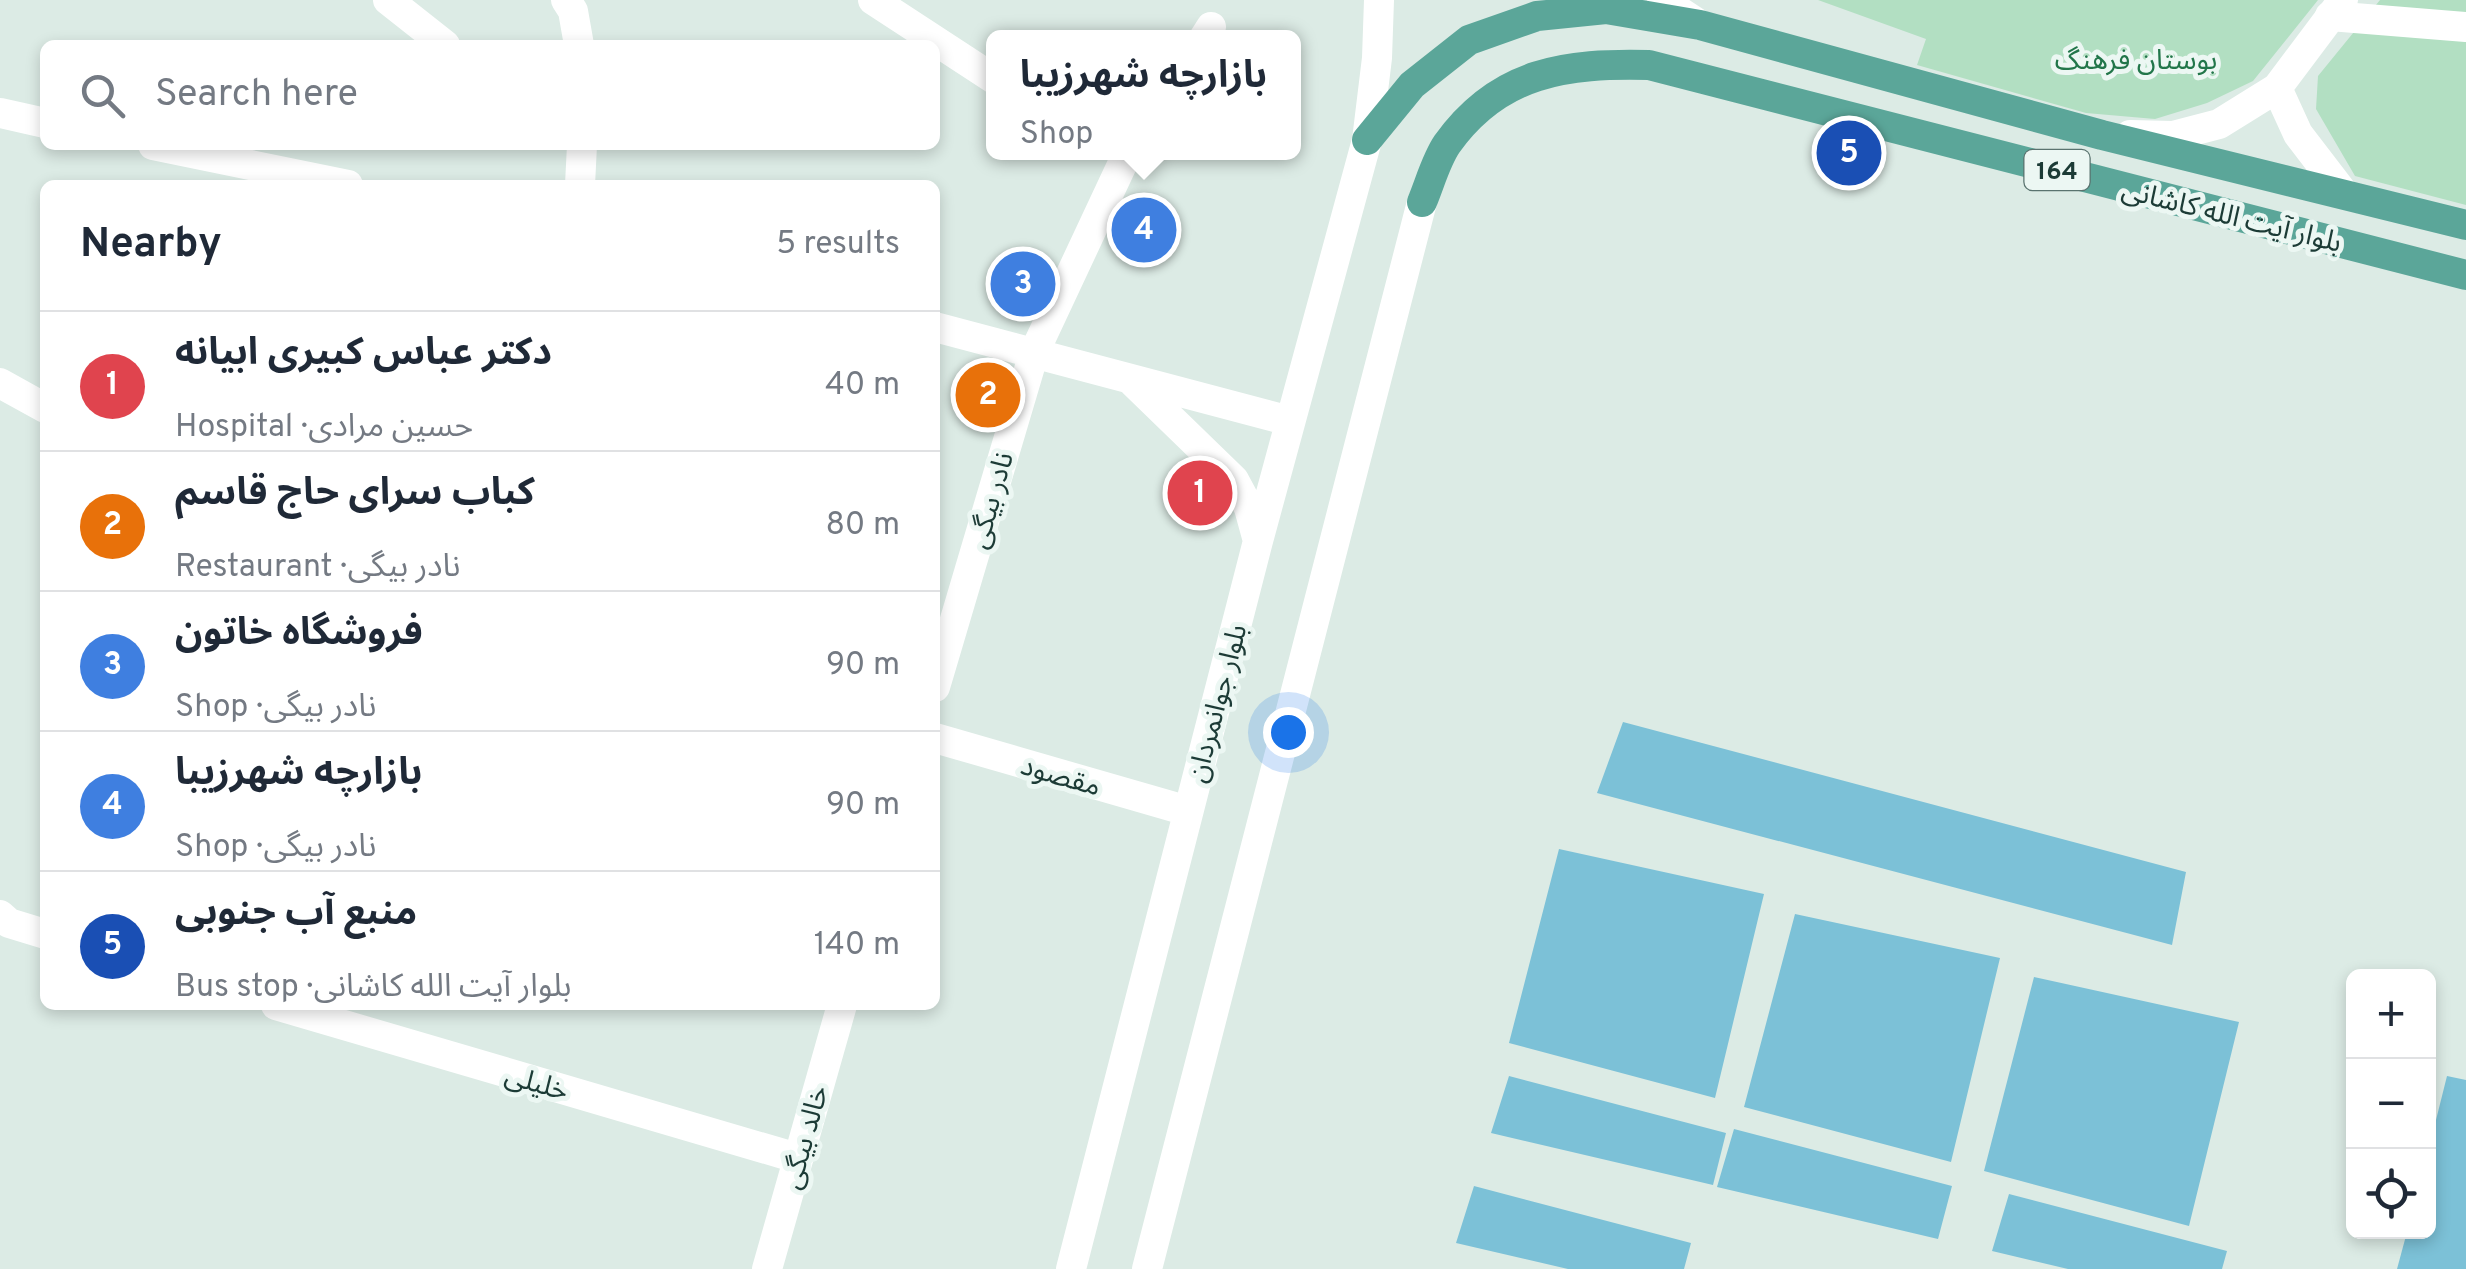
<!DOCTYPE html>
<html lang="en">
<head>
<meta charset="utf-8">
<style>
	:root { --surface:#fff; --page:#f2f2f3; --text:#1f2937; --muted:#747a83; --line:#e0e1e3; --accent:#84523e }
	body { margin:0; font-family:Overpass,"Noto Sans Arabic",sans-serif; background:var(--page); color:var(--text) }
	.controls { position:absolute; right:30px; bottom:30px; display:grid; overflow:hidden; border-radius:15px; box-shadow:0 5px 15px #0003 }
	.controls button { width:90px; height:90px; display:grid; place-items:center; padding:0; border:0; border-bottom:2px solid var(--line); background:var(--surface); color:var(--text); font:50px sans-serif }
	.you { position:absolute; left:1288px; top:732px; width:35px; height:35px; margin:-25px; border:8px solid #fff; border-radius:50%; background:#1a73e8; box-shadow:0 0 0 15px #1a73e833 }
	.badge { display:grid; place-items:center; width:65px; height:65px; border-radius:50%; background:var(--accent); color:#fff; font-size:32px; font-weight:700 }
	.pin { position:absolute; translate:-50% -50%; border:5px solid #fff; box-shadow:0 2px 10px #0006 }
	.popup { position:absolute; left:986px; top:30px; width:315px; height:130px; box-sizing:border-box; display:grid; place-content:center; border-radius:15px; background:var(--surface); filter:drop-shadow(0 2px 8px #0005); font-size:32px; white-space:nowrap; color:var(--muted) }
	.popup b { font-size:38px; color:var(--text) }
	.popup::after { content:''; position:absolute; left:50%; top:100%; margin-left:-20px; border:20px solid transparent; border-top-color:var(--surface) }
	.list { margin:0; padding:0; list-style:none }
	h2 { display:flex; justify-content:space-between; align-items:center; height:130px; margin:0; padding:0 40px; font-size:42px }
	h2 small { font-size:32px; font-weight:400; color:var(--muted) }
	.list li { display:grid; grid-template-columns:65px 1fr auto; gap:30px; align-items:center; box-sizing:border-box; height:140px; padding:0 40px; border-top:2px solid var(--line) }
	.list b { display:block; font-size:38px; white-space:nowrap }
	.list p { margin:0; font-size:32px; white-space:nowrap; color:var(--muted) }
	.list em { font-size:32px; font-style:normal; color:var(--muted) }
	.icon { flex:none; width:55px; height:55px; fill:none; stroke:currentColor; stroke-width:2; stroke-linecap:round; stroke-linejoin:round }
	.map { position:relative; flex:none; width:2466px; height:1269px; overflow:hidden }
	.search { position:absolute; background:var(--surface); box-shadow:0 5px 15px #0003; left:40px; top:40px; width:900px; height:110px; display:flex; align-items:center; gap:25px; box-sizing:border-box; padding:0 35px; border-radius:15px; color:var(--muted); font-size:38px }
	.panel { position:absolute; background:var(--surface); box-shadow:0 5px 15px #0003; left:40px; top:180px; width:900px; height:830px; border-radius:15px }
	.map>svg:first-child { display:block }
	.green { fill:#b2dfc2 }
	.water { fill:#7cc1d7 }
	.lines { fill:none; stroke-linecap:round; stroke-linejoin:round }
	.street { stroke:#fff; stroke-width:30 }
	.secondary { stroke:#fff; stroke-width:30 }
	.primary { stroke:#5ba699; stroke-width:30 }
	.labels { text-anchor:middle; stroke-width:10; stroke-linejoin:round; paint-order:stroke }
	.shield { fill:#ecf7f3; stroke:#5a736f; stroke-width:2.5 }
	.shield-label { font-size:25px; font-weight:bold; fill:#1c3b36 }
	.park-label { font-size:28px; fill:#22764a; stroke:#ecf7f3 }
	.street-label { font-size:28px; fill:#1c3b36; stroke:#ecf7f3 }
</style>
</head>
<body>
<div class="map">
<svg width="2466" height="1269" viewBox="0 0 2466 1269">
	<rect width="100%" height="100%" fill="#dcebe5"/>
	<path class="green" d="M1818,0H2318L2253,81L2207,103L2155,119L2086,113L1917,65L1926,39Z
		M2380,0H2466V205L2355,176L2316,109L2318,76Z"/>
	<path class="water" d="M1623,722L2186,872L2172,945L1597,793Z
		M1559,849L1764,894L1715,1098L1509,1043Z
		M1795,914L2000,958L1951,1162L1744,1107Z
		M2034,977L2239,1022L2189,1226L1984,1171Z
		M1509,1076L1726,1133L1713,1185L1491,1133Z
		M2447,1076L2466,1080V1269H2397L2407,1232H2428L2429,1148Z
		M1734,1129L1952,1186L1938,1239L1717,1187Z
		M1474,1186L1691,1243L1684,1269H1568L1456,1243Z
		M2009,1194L2227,1251L2222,1269H2068L1992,1251Z"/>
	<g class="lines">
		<path class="street" d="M388,0L445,45
			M566,0L573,11L579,45
			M873,0L994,79
			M2330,16L2466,27
			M1204,38L1211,27
			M580,185L582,145
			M0,383L45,408
			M935,687L1034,353L1128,152
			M935,738L1188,811
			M0,915L9,923L45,934
			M276,1005L797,1158
			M767,1269L842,1005"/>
		<path class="secondary" d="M1662,0L1700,25
			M2277,88L2298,134L2344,194
			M0,113L45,123
			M2130,135L2173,136L2219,124L2277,88L2343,0
			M153,145L348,185
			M935,327L1290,421
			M1132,381L1234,480L1249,508L1258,541
			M1071,1269L1258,541L1367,140L1377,58L1379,0
			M1147,1269L1422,202"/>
		<path class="primary" d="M1367,140L1412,85L1469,40L1537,16L1606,9L1700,25L2102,135L2466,225
			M1422,202C1430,183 1436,160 1447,144C1499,71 1567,63 1649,65L2466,275"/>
	</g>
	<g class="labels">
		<rect class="shield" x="2024.5" y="150" width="65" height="40" rx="8"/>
		<g class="shield-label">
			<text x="2057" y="179">164</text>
		</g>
		<g class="park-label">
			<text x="2136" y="69">بوستان فرهنگ</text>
		</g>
		<g class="street-label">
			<text transform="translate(2232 215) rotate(14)" y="10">بلوار آیت الله کاشانی</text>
			<text transform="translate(990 500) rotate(-74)" y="10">نادر بیگی</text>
			<text transform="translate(1216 703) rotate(-75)" y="10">بلوار جوانمردان</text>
			<text transform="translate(1061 775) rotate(16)" y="10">مقصود</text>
			<text transform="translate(537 1082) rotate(16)" y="10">خلیلی</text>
			<text transform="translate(804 1137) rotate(-74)" y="10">خالد بیگی</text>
		</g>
	</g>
</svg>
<div class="controls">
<button>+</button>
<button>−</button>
<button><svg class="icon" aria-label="locate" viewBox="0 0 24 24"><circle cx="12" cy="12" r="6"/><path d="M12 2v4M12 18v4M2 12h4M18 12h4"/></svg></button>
</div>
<div class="you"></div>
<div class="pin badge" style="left:1200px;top:493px;background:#e0444e">1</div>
<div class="pin badge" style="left:988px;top:395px;background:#e8710a">2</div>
<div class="pin badge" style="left:1023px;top:284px;background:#3f7fe0">3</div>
<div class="pin badge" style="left:1144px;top:230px;background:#3f7fe0">4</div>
<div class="popup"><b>بازارچه شهرزیبا</b>Shop</div>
<div class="pin badge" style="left:1849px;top:153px;background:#1a4fb4">5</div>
<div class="search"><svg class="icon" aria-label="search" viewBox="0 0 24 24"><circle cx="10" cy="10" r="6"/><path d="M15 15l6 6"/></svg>Search here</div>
<section class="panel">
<h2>Nearby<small>5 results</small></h2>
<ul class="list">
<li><span class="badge" style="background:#e0444e">1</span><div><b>دکتر عباس کبیری ابیانه</b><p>Hospital · حسین مرادی</p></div><em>40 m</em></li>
<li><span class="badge" style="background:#e8710a">2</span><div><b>کباب سرای حاج قاسم</b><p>Restaurant · نادر بیگی</p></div><em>80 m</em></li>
<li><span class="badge" style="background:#3f7fe0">3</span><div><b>فروشگاه خاتون</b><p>Shop · نادر بیگی</p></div><em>90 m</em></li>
<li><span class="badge" style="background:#3f7fe0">4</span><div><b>بازارچه شهرزیبا</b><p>Shop · نادر بیگی</p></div><em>90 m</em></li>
<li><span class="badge" style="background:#1a4fb4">5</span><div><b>منبع آب جنوبی</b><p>Bus stop · بلوار آیت الله کاشانی</p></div><em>140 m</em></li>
</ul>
</section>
</div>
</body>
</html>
